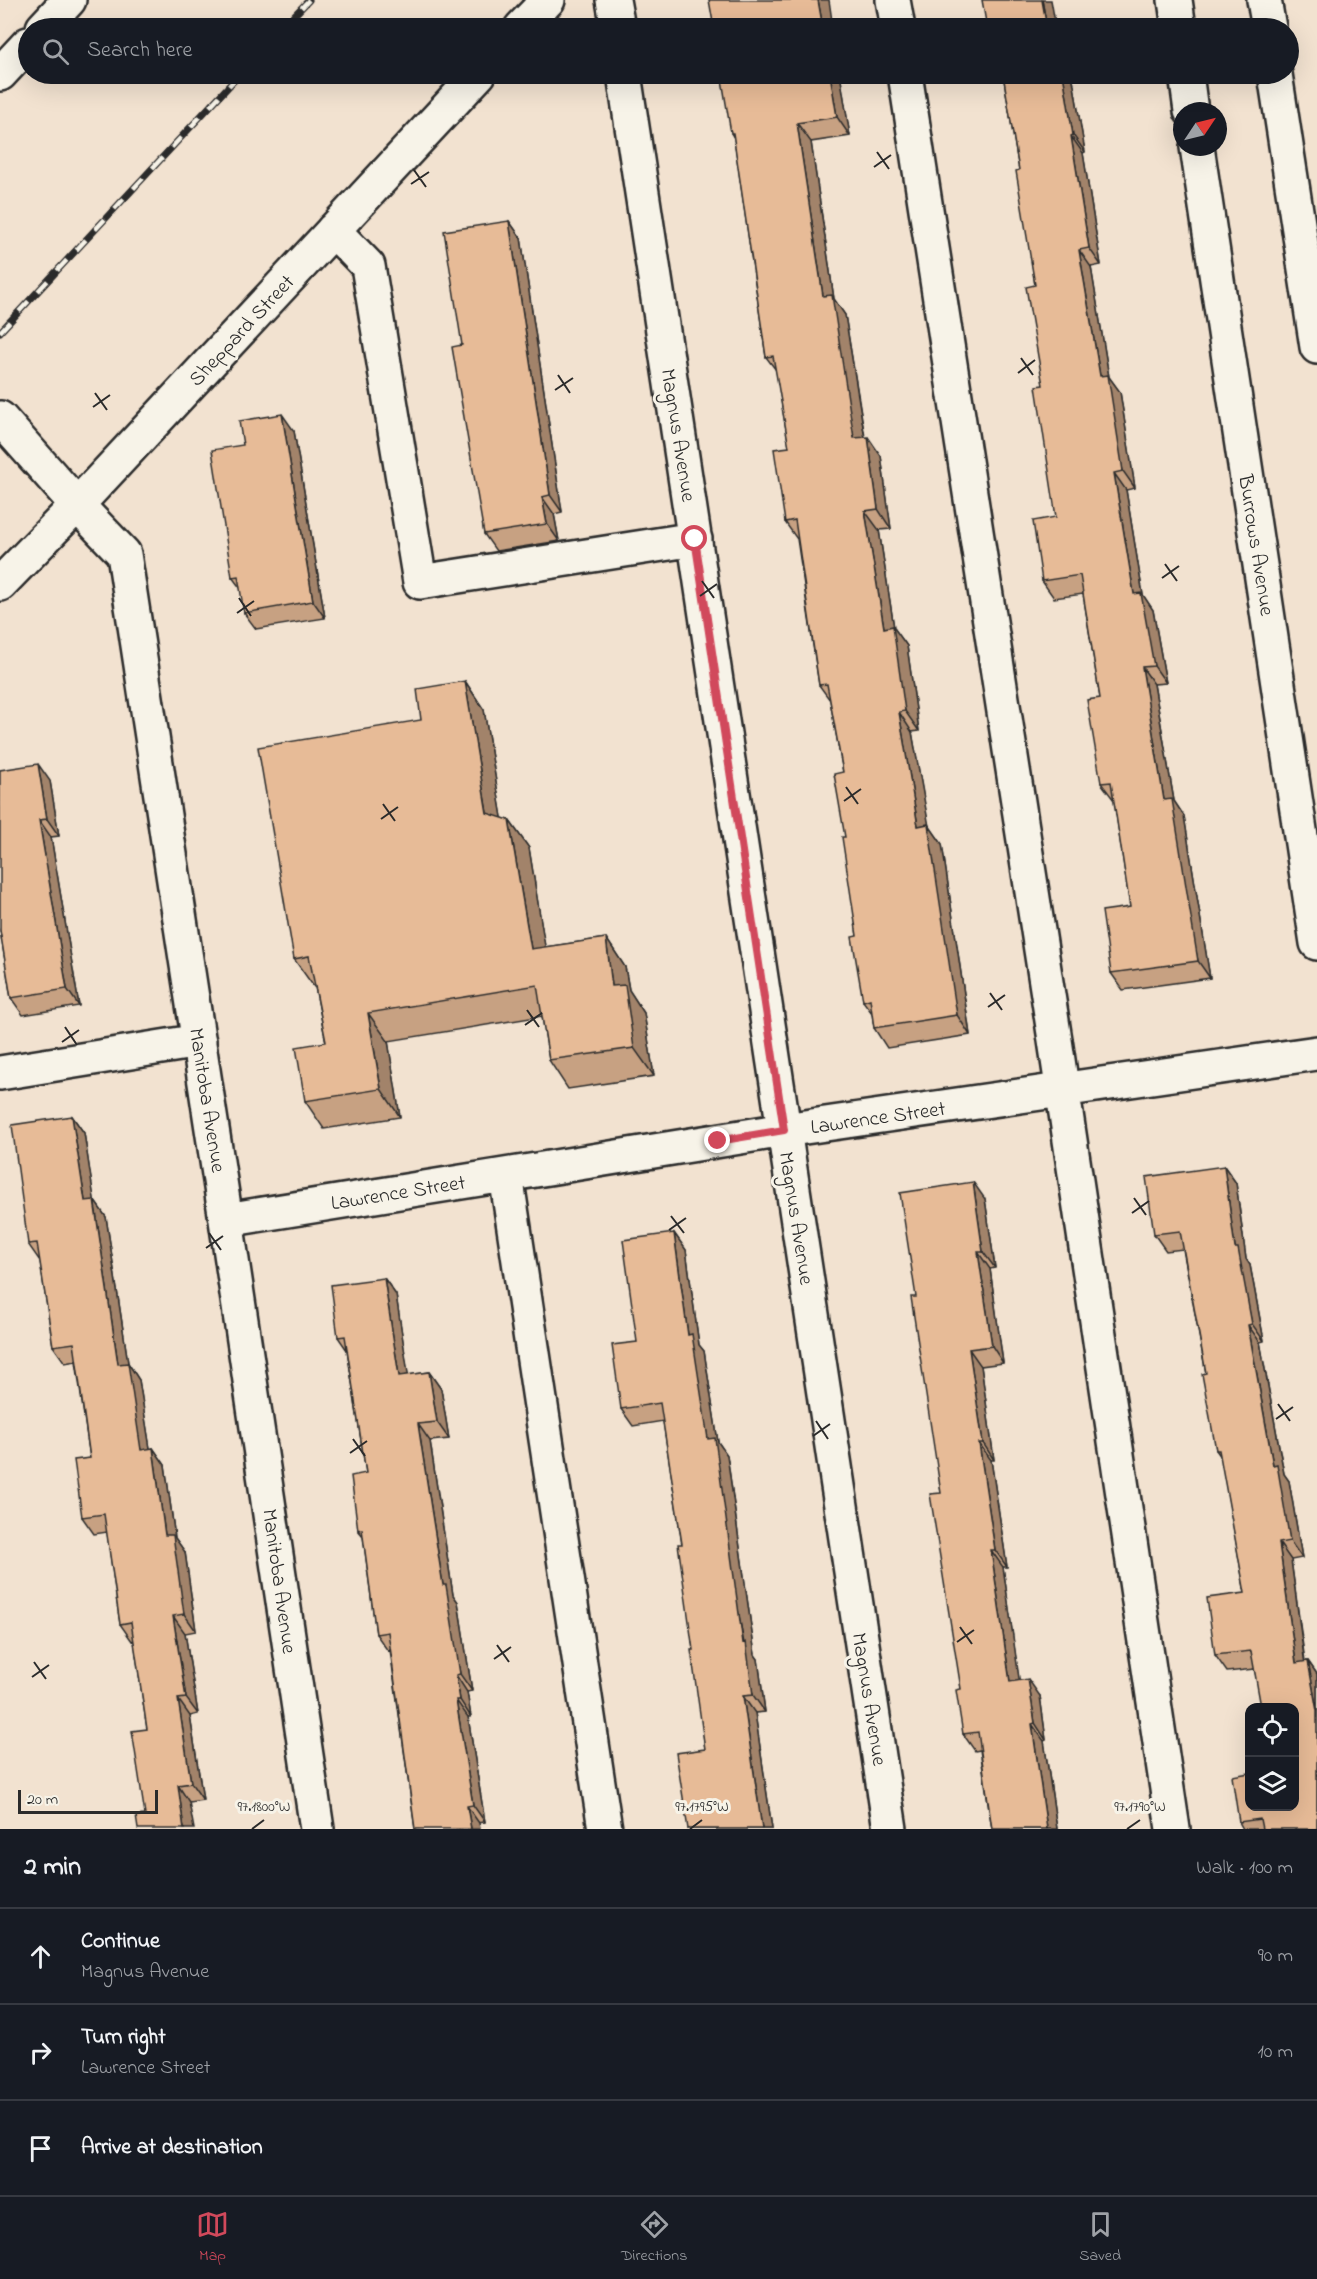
<!DOCTYPE html>
<html lang="en">
<head>
<meta charset="utf-8">
<style>
	:root { --surface:#171b24; --page:#20242c; --text:#f1f3f6; --muted:#9ea1a6; --line:#363941; --accent:#d1495b }
	body { margin:0; font-family:"Indie Flower",sans-serif; background:var(--page); color:var(--text) }
	.controls { position:absolute; right:18px; bottom:18px; display:grid; overflow:hidden; border-radius:12px; box-shadow:0 6px 24px #0002 }
	.controls button { width:54px; height:54px; display:grid; place-items:center; padding:0; border:0; border-bottom:2px solid var(--line); background:var(--surface); color:var(--text); font:30px sans-serif }
	.compass { position:absolute; left:1173px; top:102px; width:54px; height:54px; border-radius:50%; background:var(--surface); box-shadow:0 6px 24px #0002; rotate:55deg }
	.scale { position:absolute; left:18px; bottom:15px; width:140px; box-sizing:border-box; padding-left:6px; border:3px solid #2b2b2b; border-top:0; font-size:16px; line-height:21px; white-space:nowrap; color:#2b2b2b; -webkit-text-stroke:4px #f7f3e8; paint-order:stroke }
	.stop { position:absolute; width:18px; height:18px; margin:-14px; border:4px solid #d1495b; border-radius:50%; background:#fff }
	.stop.end { background:#d1495b; border-color:#fff; box-shadow:0 2px 6px #0008 }
	.list { margin:0; padding:0; list-style:none }
	h2 { display:flex; justify-content:space-between; align-items:center; height:78px; margin:0; padding:0 24px; font-size:26px }
	h2 small { font-size:20px; font-weight:400; color:var(--muted) }
	.list li { display:grid; grid-template-columns:39px 1fr auto; gap:18px; align-items:center; box-sizing:border-box; height:96px; padding:0 24px; border-top:2px solid var(--line) }
	.list b { display:block; font-size:22px; white-space:nowrap }
	.list p { margin:0; font-size:20px; white-space:nowrap; color:var(--muted) }
	.list em { font-size:20px; font-style:normal; color:var(--muted) }
	.icon { flex:none; width:33px; height:33px; fill:none; stroke:currentColor; stroke-width:2; stroke-linecap:round; stroke-linejoin:round }
	.map { position:relative; flex:none; width:1317px; height:1829px; overflow:hidden }
	.search { position:absolute; background:var(--surface); box-shadow:0 6px 24px #0002; left:18px; right:18px; top:18px; height:66px; display:flex; align-items:center; gap:15px; box-sizing:border-box; padding:0 21px; border-radius:33px; color:var(--muted); font-size:22px }
	.sheet { height:366px; background:var(--surface) }
	nav { display:flex; justify-content:space-around; align-items:center; box-sizing:border-box; height:84px; border-top:2px solid var(--line); background:var(--surface); font-size:16px; color:var(--muted) }
	nav a { display:grid; justify-items:center; gap:3px }
	nav .on { color:var(--accent) }
	.map>svg:first-child { display:block }
	.lines { fill:none; stroke-linecap:round; stroke-linejoin:round }
	.minor-casing { stroke:#2b2b2b; stroke-width:38 }
	.minor { stroke:#f7f3e8; stroke-width:33 }
	.rail-casing { stroke:#2b2b2b; stroke-width:7 }
	.rail { stroke:#f7f3e8; stroke-width:4.5; stroke-dasharray:14; stroke-linecap:butt }
	.wall { fill:#c7a182; stroke:#2b2b2b; stroke-width:1.5 }
	.shaded-wall { fill:#a2836a; stroke:#2b2b2b; stroke-width:1.5 }
	.building { fill:#e7bb97; stroke:#2b2b2b; stroke-width:1.5 }
	.route { stroke:#d1495b; stroke-width:8 }
	.ticks { fill:none; stroke:#2b2b2b; stroke-width:2 }
	.labels { text-anchor:middle; stroke-width:6; stroke-linejoin:round; paint-order:stroke }
	.street-label { font-size:21px; fill:#2b2b2b; stroke:#f7f3e8 }
	.ticks-label { font-size:15px; text-anchor:middle; fill:#2b2b2b; stroke:#f7f3e8; stroke-width:6; stroke-linejoin:round; paint-order:stroke }
</style>
</head>
<body>
<div class="map">
<svg width="1317" height="1829" viewBox="0 0 1317 1829">
	<rect width="100%" height="100%" fill="#f2e2d0"/>
	<filter id="ink" filterUnits="userSpaceOnUse"><feTurbulence type="fractalNoise" baseFrequency=".0167" numOctaves="2"/><feDisplacementMap in="SourceGraphic" scale="12" xChannelSelector="R" yChannelSelector="G"/><feConvolveMatrix kernelMatrix="1 2 1 2 8 2 1 2 1" color-interpolation-filters="sRGB"/></filter>
	<g filter="url(#ink)">
		<g class="lines">
			<defs>
				<path id="minor" d="M613,0L618,28
					M893,0L898,28
					M1175,0L1179,28
					M1264,0L1269,28
					M43,28L69,0
					M521,28L548,0
					M0,74L28,44
					M624,74L890,1829
					M905,74L1055,1040L1173,1829
					M1186,74L1191,111
					M1275,74L1317,347
					M1197,147L1317,943
					M333,230L368,266L420,582L695,539
					M0,418L77,505L124,554L226,1220L317,1829
					M0,584L77,505L479,74
					M0,1073L199,1041
					M506,1175L605,1829
					M226,1220L784,1130L1317,1053"/>
			</defs>
			<use href="#minor" class="minor-casing"/>
			<use href="#minor" class="minor"/>
			<defs>
				<path id="rail" d="M282,28L309,0
					M0,332L240,74"/>
			</defs>
			<use href="#rail" class="rail-casing"/>
			<use href="#rail" class="rail"/>
		</g>
		<path class="wall" d="M840,74L850,136L811,142L834,299L845,315L865,437L881,456L891,529L879,530L894,628L907,646L919,731L912,732L928,824L942,844L970,1035L887,1048L874,1028L872,1013L863,1001L857,936L845,837L843,772L830,700L819,685L797,539L785,522L789,447L776,370L766,357L734,138L731,133Z
			M1003,74H1072L1085,152L1083,153L1101,265L1091,267L1109,377L1120,392L1135,488L1126,490L1143,595L1153,610L1166,683L1154,684L1174,801L1184,816L1210,978L1123,990L1111,973L1130,907L1114,800L1101,783L1100,698L1083,594L1054,598L1042,581L1056,517L1043,385L1035,285L1019,170Z
			M509,221L521,238L562,512L554,514L559,541L496,551L484,534L462,345Z
			M294,431L325,618L256,629L244,613L241,589L232,577L243,445Z
			M465,681L484,710L502,818L509,820L529,848L545,947L606,938L625,967L629,990L644,1013L654,1076L568,1089L549,1060L542,1016L388,1041L400,1117L324,1129L305,1101L326,1042L315,987H314L294,959L421,720Z
			M50,781L59,836L51,837L79,1006L23,1015L11,998L0,930Z
			M72,1116L84,1133L94,1200L106,1217L128,1363L139,1380L150,1449L153,1448L165,1465L175,1538L185,1552L196,1631L185,1633L198,1714L190,1716L203,1800L189,1802L145,1815L147,1729L134,1640L132,1641L120,1624L107,1532L94,1534L82,1517L90,1458L76,1361L65,1363L53,1346L40,1261L28,1244Z
			M1224,1166L1236,1183L1246,1259L1250,1265L1264,1341L1260,1342L1284,1474L1289,1481L1302,1558L1291,1560L1305,1661H1308L1317,1674V1829H1243L1239,1822L1294,1806L1254,1669L1227,1672L1215,1655L1245,1593L1221,1457L1216,1450L1206,1373L1183,1249L1166,1251L1154,1234Z
			M985,1199L995,1268L990,1269L1003,1363L981,1366L994,1460H991L1007,1567H1003L1019,1681L1040,1696L1046,1740L1044,1741L1057,1829H992L980,1750L975,1751L963,1734L961,1689L941,1493L916,1297Z
			M674,1233L686,1250L699,1345L704,1351L718,1442L727,1455L755,1655L758,1659L765,1712L755,1713L772,1829H688L705,1749L693,1650L682,1544L663,1421L633,1426L621,1409L637,1342Z
			M384,1278L396,1295L408,1375L429,1372L441,1389L449,1439L430,1441L453,1595L458,1602L472,1691L467,1692L471,1717H468L485,1822L415,1829L390,1650L388,1651L376,1634L363,1536L358,1530L366,1473L347,1350L338,1337Z"/>
		<path class="shaded-wall" d="M818,0H829L833,28H823Z
			M1042,0H1051L1056,28H1047Z
			M830,74H840L850,136L837,117Z
			M1063,74H1072L1085,152L1073,135Z
			M797,123L811,142L834,299L845,315L868,458L854,438L823,296Z
			M1071,136L1083,153L1101,265L1089,248Z
			M509,221L521,238L562,512L550,495Z
			M1079,250L1091,267L1109,377L1120,392L1135,488L1123,471L1100,376Z
			M282,414L294,431L325,618L313,601Z
			M868,437L881,456L891,529L878,509Z
			M1114,473L1126,490L1143,595L1153,610L1166,683L1154,666L1134,594Z
			M542,497L554,514L559,541L547,524Z
			M865,511L879,530L894,628L907,646L919,731L905,711L884,628Z
			M1142,667L1154,684L1174,801L1184,816L1210,978L1198,961L1164,800Z
			M465,681L484,710L506,841L487,813Z
			M899,712L912,732L930,832L928,824L942,844L970,1035L957,1015L918,826Z
			M38,764L50,781L59,836L47,819Z
			M39,820L51,837L79,1006L67,989Z
			M509,820L529,848L550,977L531,949Z
			M606,938L625,967L629,990L644,1013L654,1076L634,1048L612,986Z
			M368,1013L388,1041L400,1117L381,1089Z
			M72,1116L84,1133L97,1218L85,1201Z
			M1224,1166L1236,1183L1246,1259L1250,1265L1264,1341L1252,1324L1235,1248Z
			M973,1182L985,1199L995,1268L983,1252Z
			M94,1200L106,1217L128,1363L139,1380L153,1467L141,1450L118,1364Z
			M674,1233L686,1250L699,1345L704,1351L718,1442L727,1455L755,1655L758,1659L765,1712L753,1695L708,1439L688,1335Z
			M978,1252L990,1269L1003,1363L992,1346Z
			M384,1278L396,1295L411,1393L399,1376Z
			M1248,1325L1260,1342L1284,1474L1289,1481L1302,1558L1290,1541L1273,1465Z
			M969,1349L981,1366L994,1460L983,1443Z
			M429,1372L441,1389L449,1439L437,1422Z
			M418,1424L430,1441L453,1595L458,1602L472,1691L460,1674L443,1585Z
			M979,1443L991,1460L1007,1567L995,1550Z
			M153,1448L165,1465L175,1538L185,1552L196,1631L184,1614L165,1535Z
			M1279,1543L1291,1560L1307,1680L1296,1663Z
			M991,1550L1003,1567L1022,1699L1010,1682Z
			M173,1616L185,1633L198,1714L186,1698Z
			M1308,1661L1317,1674V1711Z
			M456,1675L467,1692L471,1717L460,1700Z
			M1028,1679L1040,1696L1046,1740L1035,1723Z
			M743,1696L755,1713L772,1829H762Z
			M178,1699L190,1716L203,1800L191,1783Z
			M456,1700L468,1717L485,1822L473,1805Z
			M1032,1724L1044,1741L1057,1829H1047Z
			M178,1785L189,1802L194,1829H184Z
			M467,1806L479,1823L480,1829H471Z"/>
		<path class="building" d="M709,0H818L823,28H714Z
			M982,0H1042L1047,28H996L995,27L987,28Z
			M721,74H830L837,117L797,123L823,296L832,295L854,438L868,437L878,509L865,511L884,628L893,626L905,711L899,712L918,826L928,824L957,1015L874,1028L870,999L863,1001L852,937L857,936L842,837H845L834,774L843,772L827,684L819,685L795,520L785,522L774,449L789,447L773,356L766,357L733,133H731Z
			M1003,74H1063L1073,135L1071,136L1089,248L1079,250L1100,376L1108,375L1123,471L1114,473L1134,594L1141,593L1154,666L1142,667L1164,800L1172,799L1198,961L1111,973L1102,911L1130,907L1111,782L1101,783L1087,700L1100,698L1080,575L1042,581L1033,521L1056,517L1036,386L1043,385L1026,287L1035,285L1016,171L1019,170Z
			M509,221L550,495L542,497L547,524L484,534L452,347L462,345L444,231Z
			M282,414L313,601L244,613L238,576L232,577L212,450L243,445L239,421Z
			M465,681L487,813L509,820L531,949L606,938L612,986L625,985L634,1048L549,1060L537,985L368,1013L381,1089L305,1101L296,1047L326,1042L309,956L294,959L258,747L421,720L417,689Z
			M38,764L47,819L39,820L67,989L11,998L0,930V770Z
			M72,1116L85,1201L94,1200L118,1364L128,1363L141,1450L153,1448L165,1535H173L184,1614L173,1616L186,1698L178,1699L191,1783L178,1785L184,1829H138L136,1816L145,1815L132,1731L147,1729L131,1622L120,1624L104,1514L82,1517L74,1460L90,1458L74,1343L53,1346L37,1243L28,1244L12,1125Z
			M1224,1166L1235,1248H1238L1252,1324L1248,1325L1273,1465L1277,1464L1290,1541L1279,1543L1296,1663L1308,1661L1317,1711V1829H1262L1260,1819L1239,1822L1232,1776L1250,1773V1806H1294V1707H1261L1251,1651L1215,1655L1207,1598L1245,1593L1219,1450H1216L1202,1374L1206,1373L1180,1231L1154,1234L1146,1177Z
			M973,1182L983,1252H978L992,1346L969,1349L983,1443H979L995,1550H991L1010,1682L1028,1679L1035,1723L1032,1724L1047,1829H992L978,1732L963,1734L956,1690L961,1689L930,1494L941,1493L911,1297H916L900,1193Z
			M674,1233L688,1335L692,1334L708,1439L715,1438L743,1643L746,1642L753,1695L743,1696L762,1829H688L676,1753L705,1749L691,1650H693L678,1544H682L660,1403L621,1409L612,1345L637,1342L623,1240Z
			M384,1278L399,1376L429,1372L437,1422L418,1424L443,1585H446L460,1674L456,1675L460,1700H456L473,1805L467,1806L471,1829H415L388,1632L376,1634L362,1529L358,1530L351,1476L366,1473L345,1336L338,1337L331,1285Z"/>
	</g>
	<g class="lines" filter="url(#ink)">
		<path class="route" d="M695,539L784,1130L718,1141"/>
	</g>
	<path class="ticks" d="M877,152L889,169M874,167L891,155M414,170L426,187M411,184L429,172M1021,358L1033,375M1018,373L1035,360M558,375L570,393M555,390L573,378M95,393L107,410M93,407L110,395M1165,564L1177,581M1162,578L1179,566M702,581L714,598M700,596L717,584M239,598L251,616M237,613L254,601M846,787L858,804M844,801L861,789M383,804L395,821M381,819L398,807M990,993L1002,1010M988,1007L1005,995M527,1010L539,1027M525,1025L542,1013M65,1027L77,1045M62,1042L79,1030M1134,1198L1146,1215M1132,1213L1149,1201M671,1216L684,1233M669,1230L686,1218M209,1233L221,1250M206,1248L223,1236M1278,1404L1290,1421M1276,1419L1293,1407M816,1421L828,1439M813,1436L830,1424M353,1439L365,1456M350,1453L367,1441M960,1627L972,1644M957,1642L974,1630M497,1645L509,1662M494,1659L511,1647M34,1662L46,1679M32,1677L49,1665M252,1829L264,1820M690,1829L702,1820M1127,1829L1140,1820"/>
	<g class="labels">
		<g class="street-label">
			<text transform="translate(241 330) rotate(-47)" y="7">Sheppard Street</text>
			<text transform="translate(679 435) rotate(81)" y="7">Magnus Avenue</text>
			<text transform="translate(1257 545) rotate(81)" y="7">Burrows Avenue</text>
			<text transform="translate(208 1100) rotate(81)" y="7">Manitoba Avenue</text>
			<text transform="translate(878 1117) rotate(-8)" y="7">Lawrence Street</text>
			<text transform="translate(398 1192) rotate(-9)" y="7">Lawrence Street</text>
			<text transform="translate(797 1218) rotate(81)" y="7">Magnus Avenue</text>
			<text transform="translate(280 1581) rotate(82)" y="7">Manitoba Avenue</text>
			<text transform="translate(870 1699) rotate(81)" y="7">Magnus Avenue</text>
		</g>
	</g>
	<g class="ticks-label">
		<text x="264" y="1811">97.1800°W</text>
		<text x="702" y="1811">97.1795°W</text>
		<text x="1140" y="1811">97.1790°W</text>
	</g>
</svg>
<div class="controls">
<button><svg class="icon" aria-label="locate" viewBox="0 0 24 24"><circle cx="12" cy="12" r="6"/><path d="M12 2v4M12 18v4M2 12h4M18 12h4"/></svg></button>
<button><svg class="icon" aria-label="layers" viewBox="0 0 24 24"><path d="M12 4l9 5-9 5-9-5zM3 14l9 5 9-5"/></svg></button>
</div>
<svg class="compass" viewBox="-18 -18 36 36"><path d="M0-13l5 13h-10z" fill="#e53935"/><path d="M0 13l5-13h-10z" fill="#9ea1a6"/></svg>
<div class="scale">20 m</div>
<div class="stop" style="left:695px;top:539px"></div>
<div class="stop end" style="left:718px;top:1141px"></div>
<div class="search"><svg class="icon" aria-label="search" viewBox="0 0 24 24"><circle cx="10" cy="10" r="6"/><path d="M15 15l6 6"/></svg>Search here</div>
</div>
<section class="sheet">
<h2>2 min<small>Walk · 100 m</small></h2>
<ul class="list">
<li><svg class="icon" aria-label="ahead" viewBox="0 0 24 24"><path d="M12 20V5M6 11l6-6 6 6"/></svg><div><b>Continue</b><p>Magnus Avenue</p></div><em>90 m</em></li>
<li><svg class="icon" aria-label="right" viewBox="0 0 24 24"><path d="M7 20v-9h11M14 6l5 5-5 5"/></svg><div><b>Turn right</b><p>Lawrence Street</p></div><em>10 m</em></li>
<li><svg class="icon" aria-label="arrive" viewBox="0 0 24 24"><path d="M6 21V4h12l-3 4 3 4H6"/></svg><div><b>Arrive at destination</b></div></li>
</ul>
</section>
<nav>
<a class="on"><svg class="icon" aria-label="map" viewBox="0 0 24 24"><path d="M3 6l6-2 6 2 6-2v14l-6 2-6-2-6 2zM9 4v14M15 6v14"/></svg>Map</a>
<a><svg class="icon" aria-label="directions" viewBox="0 0 24 24"><path d="M12 3l9 9-9 9-9-9zM9 14v-3h6M13 9l2 2-2 2"/></svg>Directions</a>
<a><svg class="icon" aria-label="saved" viewBox="0 0 24 24"><path d="M7 4h10v16l-5-4-5 4z"/></svg>Saved</a>
</nav>
</body>
</html>
